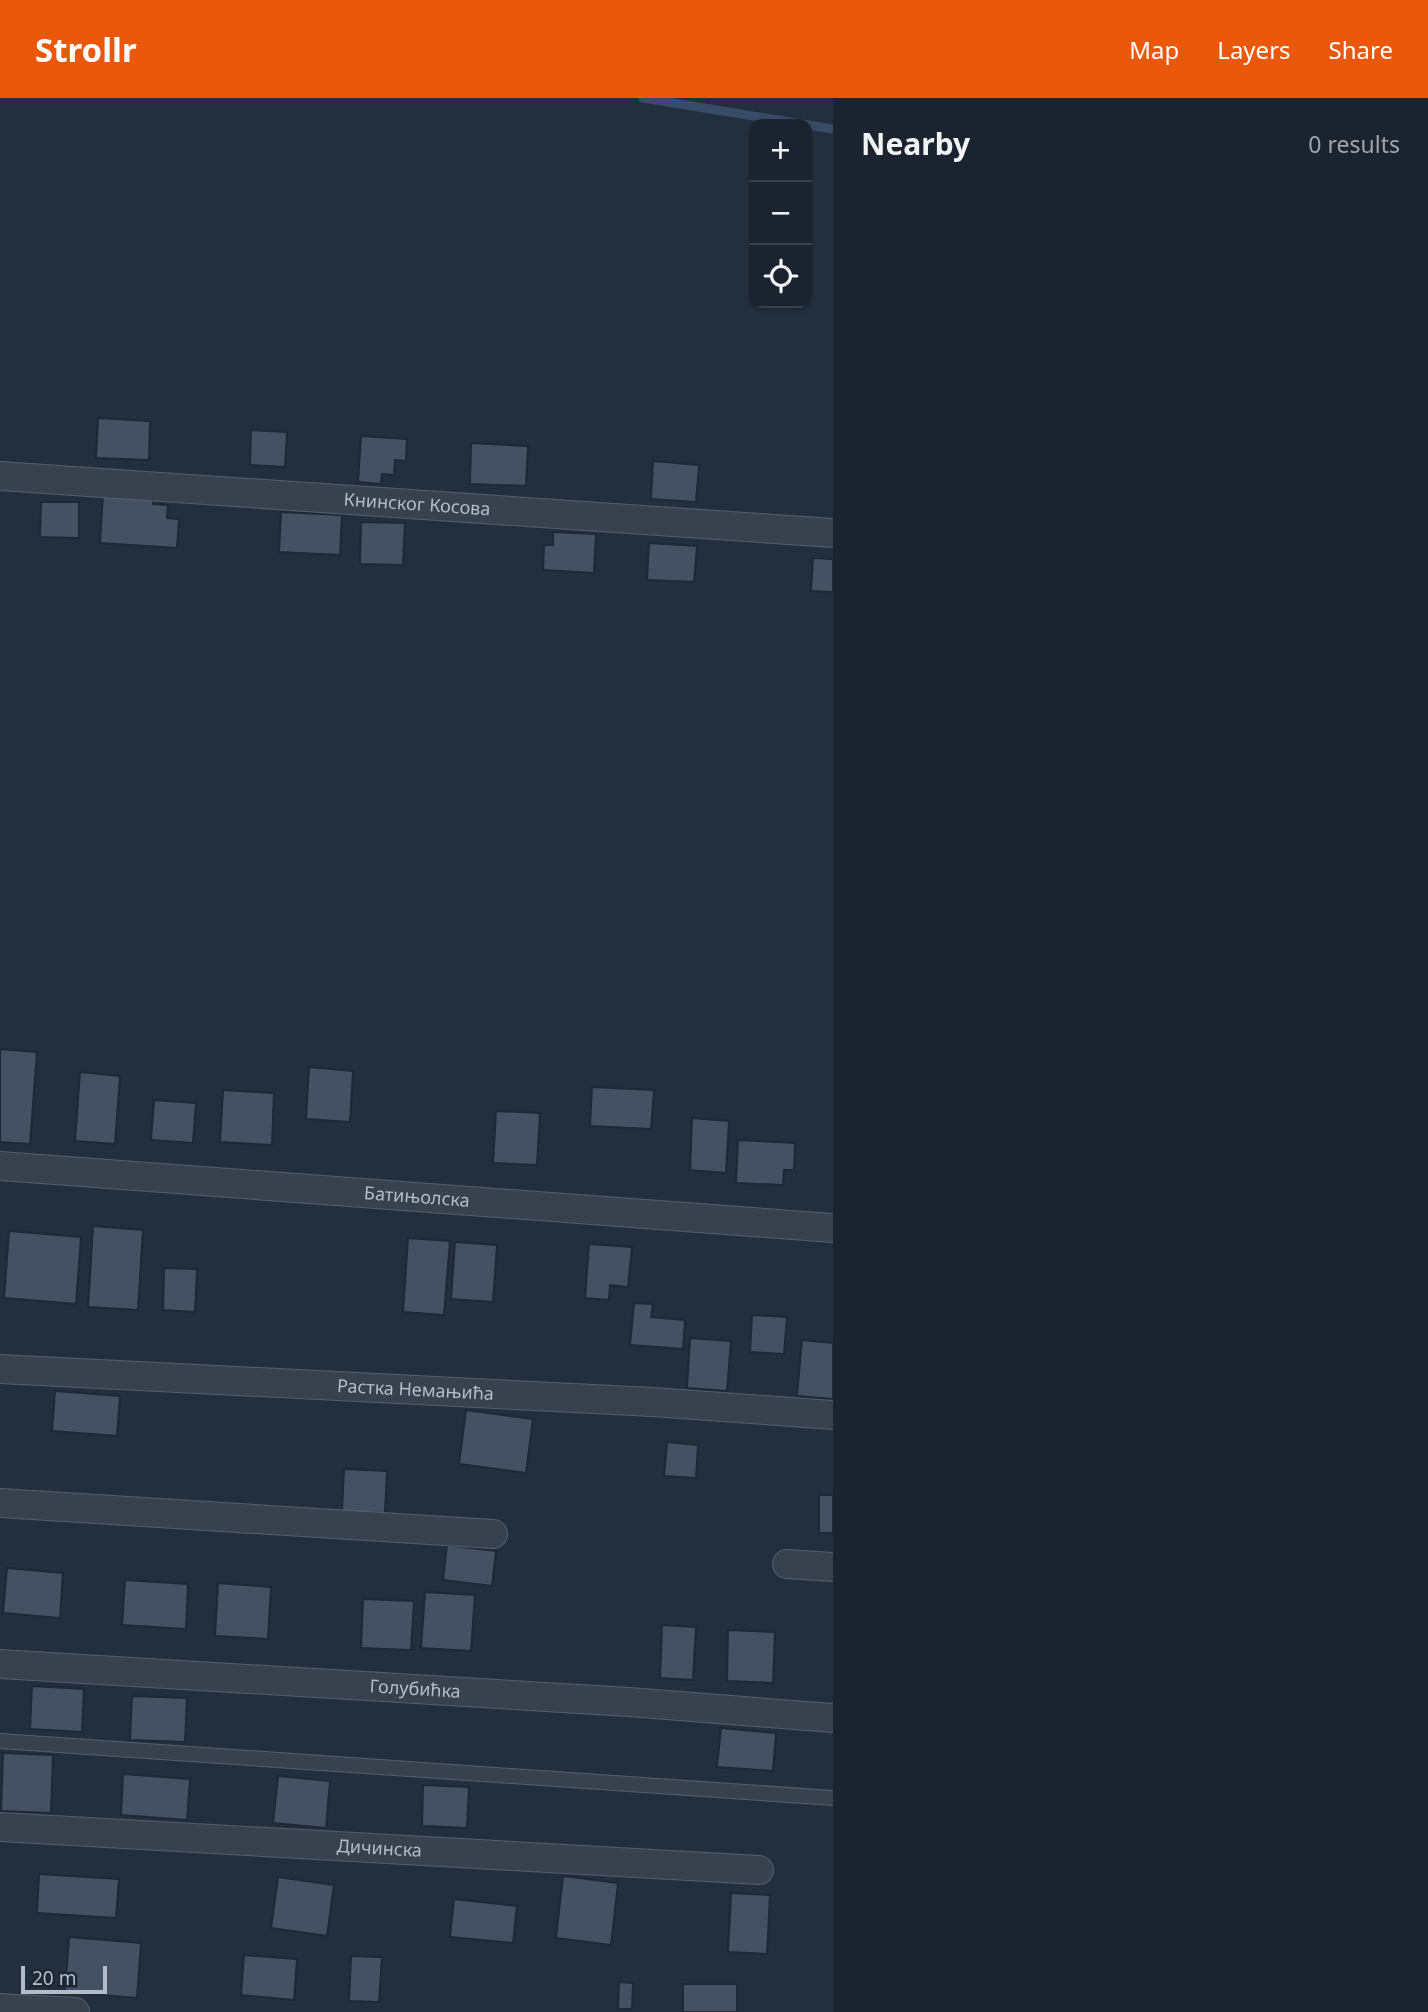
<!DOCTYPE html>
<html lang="en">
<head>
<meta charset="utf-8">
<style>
	:root { --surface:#1b232e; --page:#242b36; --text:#f1f3f6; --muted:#a0a4aa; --line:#39404a; --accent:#ea580c }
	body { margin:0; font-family:"Noto Sans",sans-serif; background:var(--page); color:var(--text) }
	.controls { position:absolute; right:21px; top:21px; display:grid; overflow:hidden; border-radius:14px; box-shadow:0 2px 5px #0004 }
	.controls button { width:63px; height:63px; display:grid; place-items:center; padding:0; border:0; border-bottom:2px solid var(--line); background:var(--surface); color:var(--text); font:35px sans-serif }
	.scale { position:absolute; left:21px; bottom:18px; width:86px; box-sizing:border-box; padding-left:7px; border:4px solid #b4bcc9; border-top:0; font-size:19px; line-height:24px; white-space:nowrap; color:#b4bcc9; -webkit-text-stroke:5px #1d2633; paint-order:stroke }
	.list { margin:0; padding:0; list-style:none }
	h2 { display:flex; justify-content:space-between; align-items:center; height:91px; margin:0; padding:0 28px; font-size:30px }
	h2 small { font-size:23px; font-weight:400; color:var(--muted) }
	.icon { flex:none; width:38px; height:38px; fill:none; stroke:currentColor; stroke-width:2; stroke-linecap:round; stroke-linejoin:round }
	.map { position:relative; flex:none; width:833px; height:1914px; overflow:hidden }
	header { display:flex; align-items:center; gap:42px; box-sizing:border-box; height:98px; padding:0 35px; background:var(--accent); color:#fff }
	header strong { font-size:33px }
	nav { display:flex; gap:38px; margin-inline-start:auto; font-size:24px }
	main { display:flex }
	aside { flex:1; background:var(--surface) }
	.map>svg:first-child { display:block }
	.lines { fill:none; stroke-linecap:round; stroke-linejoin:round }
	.stream { stroke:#394c67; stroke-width:9 }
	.building { fill:#455162; stroke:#1f2835; stroke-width:2 }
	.lane-casing { stroke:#565f6c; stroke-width:16 }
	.street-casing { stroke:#565f6c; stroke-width:30 }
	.lane { stroke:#38414e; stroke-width:14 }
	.street { stroke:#38414e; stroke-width:28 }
	.labels { text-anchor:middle; stroke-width:7; stroke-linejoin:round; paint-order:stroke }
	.street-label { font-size:18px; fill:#b4bcc9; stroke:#1d2633 }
</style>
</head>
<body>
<header>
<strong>Strollr</strong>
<nav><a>Map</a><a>Layers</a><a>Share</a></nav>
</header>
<main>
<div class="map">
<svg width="833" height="1914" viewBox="0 0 833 1914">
	<rect width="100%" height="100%" fill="#242f3e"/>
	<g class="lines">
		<path class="stream" d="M643,0L833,31"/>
	</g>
	<path class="building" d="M98,320L150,323L149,362L96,360Z
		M251,332L287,334L285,369L250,367Z
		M361,338L407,341L406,363L395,362L394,377L382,376L381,386L358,384Z
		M471,345L528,348L526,388L470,386Z
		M653,363L699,367L696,404L651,401Z
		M103,396L153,399V406L168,407L167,420L179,421L177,450L100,445Z
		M41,404H79V440L40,439Z
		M281,414L342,417L340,457L279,454Z
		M361,424L405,425L403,467L360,466Z
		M553,434L596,436L594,475L543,472L544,447H553Z
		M649,445L697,448L694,484L647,482Z
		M813,460L833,461V494L811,493Z
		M0,951L37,954L30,1046L0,1044Z
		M309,969L353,973L350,1024L306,1021Z
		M80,974L120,978L115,1046L75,1043Z
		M592,989L654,992L651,1031L590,1028Z
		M223,992L274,995L272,1047L220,1044Z
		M154,1002L196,1005L193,1045L151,1042Z
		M496,1013L540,1015L537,1067L493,1065Z
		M692,1020L729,1023L726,1075L690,1072Z
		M738,1042L795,1045L794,1072H784L783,1087L736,1085Z
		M93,1128L143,1132L138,1212L88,1209Z
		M9,1133L81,1139L76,1206L4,1200Z
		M408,1140L450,1143L444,1217L403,1214Z
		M455,1144L497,1147L493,1204L451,1201Z
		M589,1146L632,1149L628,1189L610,1187L609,1202L585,1200Z
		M164,1170L197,1171L195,1214L163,1212Z
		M634,1205L653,1206L651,1219L685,1222L683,1251L630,1247Z
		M752,1217L787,1219L784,1256L750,1254Z
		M690,1240L731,1243L727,1293L687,1290Z
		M802,1242L833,1245V1301L797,1298Z
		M55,1293L120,1298L117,1338L52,1333Z
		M466,1312L533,1321L526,1375L459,1366Z
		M667,1344L698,1347L696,1380L664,1378Z
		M344,1371L387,1373L385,1415L342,1414Z
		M819,1397H833V1435H819Z
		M447,1447L496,1453L492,1488L443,1482Z
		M7,1470L63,1475L60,1520L3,1515Z
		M125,1482L188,1486L186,1531L122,1527Z
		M218,1485L271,1489L268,1541L215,1538Z
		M425,1494L475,1497L471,1553L421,1550Z
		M363,1501L414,1503L411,1552L361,1550Z
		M662,1527L696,1529L693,1582L660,1580Z
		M728,1532L775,1534L773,1585L727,1583Z
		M32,1588L84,1591L82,1634L30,1631Z
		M132,1598L187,1600L185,1644L130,1642Z
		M721,1630L776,1635L773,1673L717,1669Z
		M3,1655L53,1657L51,1715L1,1713Z
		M123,1676L190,1681L187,1722L121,1717Z
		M278,1678L330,1683L326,1730L273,1725Z
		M423,1687L469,1689L467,1730L422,1728Z
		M39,1776L119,1781L116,1820L37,1815Z
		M563,1778L618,1785L611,1847L556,1840Z
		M278,1779L334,1787L327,1838L271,1830Z
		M731,1795L770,1797L767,1856L728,1854Z
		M454,1801L517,1808L513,1845L450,1839Z
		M69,1839L141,1845L137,1900L65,1894Z
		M244,1857L297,1861L294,1902L241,1897Z
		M351,1858L382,1859L379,1904L349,1903Z
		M619,1884L633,1885L632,1911H618Z
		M683,1886H737V1914H683Z"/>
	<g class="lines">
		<defs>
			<path id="lane" d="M0,1643L833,1700"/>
			<g id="street">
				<path id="s1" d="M0,378L833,435"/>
				<path id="s2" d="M0,1068L833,1130"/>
				<path id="s3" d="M0,1271L653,1304L833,1317"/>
				<path d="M0,1405L493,1436"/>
				<path d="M787,1466L833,1469"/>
				<path id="s4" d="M0,1566L629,1604L833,1620"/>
				<path id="s5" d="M0,1729L759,1772"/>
				<path d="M0,1910L75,1914"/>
			</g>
		</defs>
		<use href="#lane" class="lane-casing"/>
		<use href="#street" class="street-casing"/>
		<use href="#lane" class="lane"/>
		<use href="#street" class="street"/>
	</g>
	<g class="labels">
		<g class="street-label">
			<text dy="6" stroke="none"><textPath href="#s1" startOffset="418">Книнског Косова</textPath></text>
			<text dy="6" stroke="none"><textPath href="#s2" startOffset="418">Батињолска</textPath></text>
			<text dy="6" stroke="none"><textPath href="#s3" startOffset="416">Растка Немањића</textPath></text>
			<text dy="6" stroke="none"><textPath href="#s4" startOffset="416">Голубићка</textPath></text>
			<text dy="6" stroke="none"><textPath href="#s5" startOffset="380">Дичинска</textPath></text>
		</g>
	</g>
</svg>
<div class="controls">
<button>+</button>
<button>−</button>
<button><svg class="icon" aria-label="locate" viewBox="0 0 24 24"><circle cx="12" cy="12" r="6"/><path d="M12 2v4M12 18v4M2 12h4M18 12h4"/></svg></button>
</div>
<div class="scale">20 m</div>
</div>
<aside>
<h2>Nearby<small>0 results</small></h2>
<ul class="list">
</ul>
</aside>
</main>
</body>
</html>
